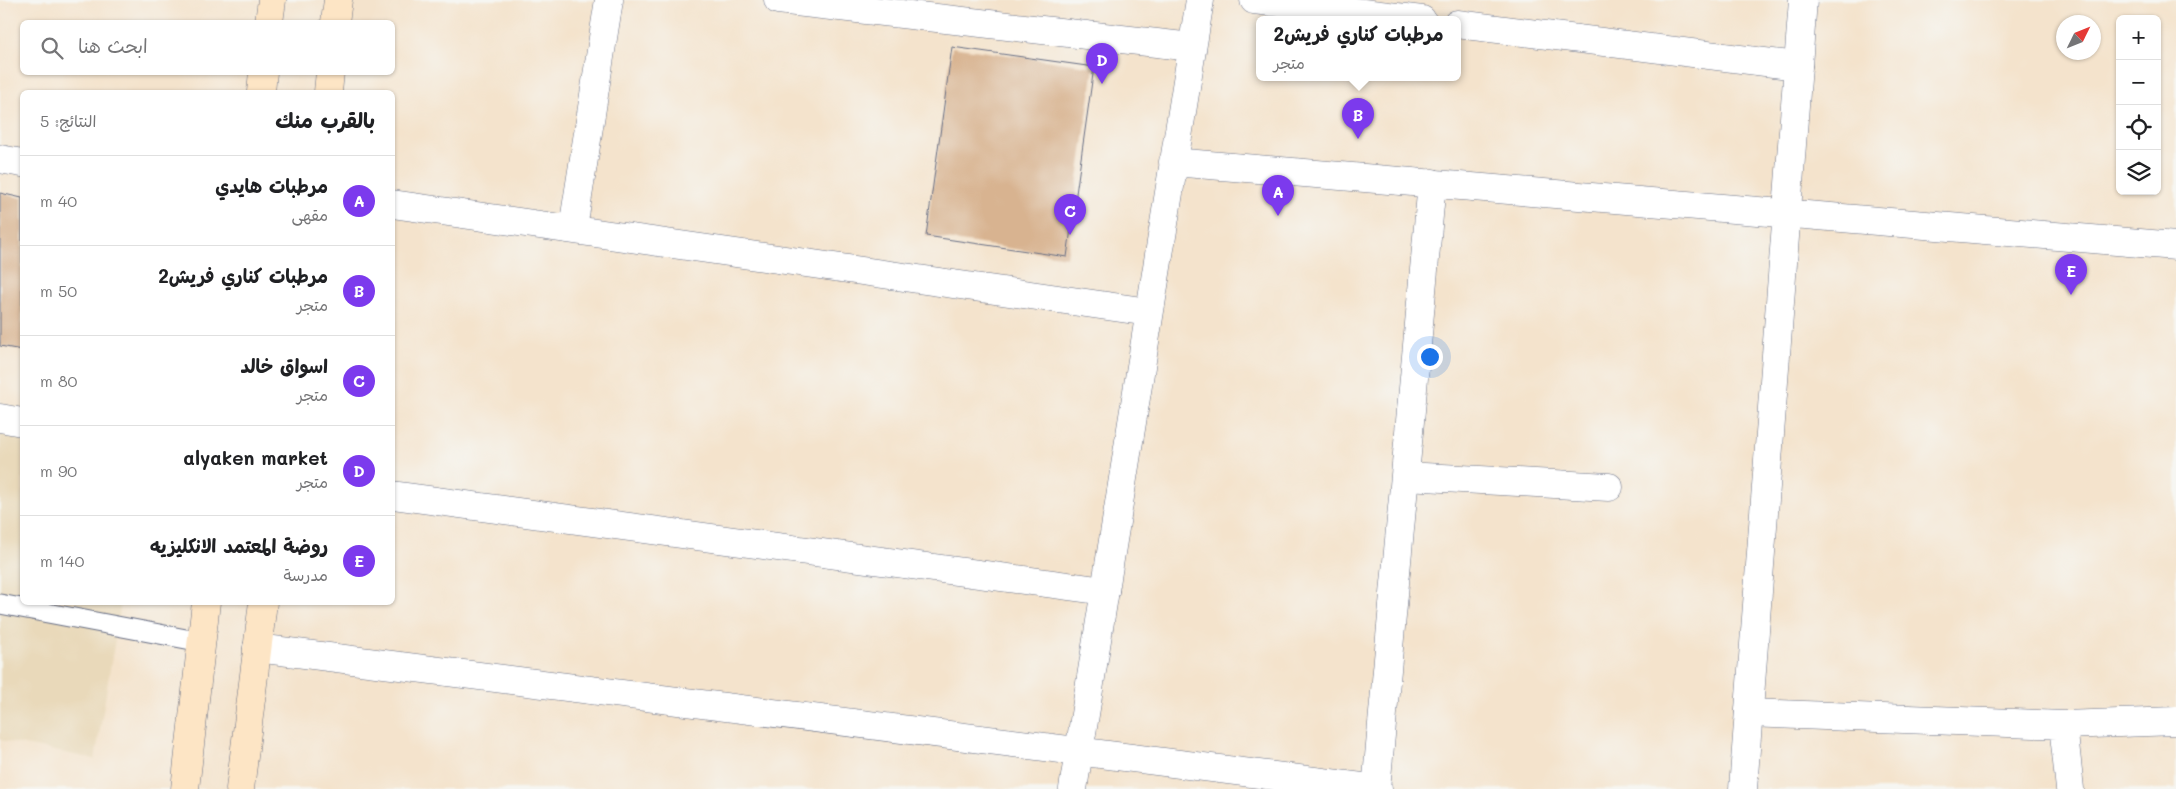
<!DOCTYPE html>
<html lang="ar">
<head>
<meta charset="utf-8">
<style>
	:root { --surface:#fff; --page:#f6f6f6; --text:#202124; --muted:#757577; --line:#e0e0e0; --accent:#7c3aed }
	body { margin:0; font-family:Mali,"Playpen Sans Arabic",sans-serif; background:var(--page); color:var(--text); direction:rtl }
	.controls { position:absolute; right:15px; top:15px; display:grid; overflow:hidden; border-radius:8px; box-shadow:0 1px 4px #0004 }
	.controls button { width:45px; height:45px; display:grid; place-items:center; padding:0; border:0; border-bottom:1px solid var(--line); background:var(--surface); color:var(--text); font:25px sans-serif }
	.compass { position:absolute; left:2056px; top:15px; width:45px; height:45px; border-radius:50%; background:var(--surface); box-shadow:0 1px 4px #0004; rotate:47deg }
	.you { position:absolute; left:1429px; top:356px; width:18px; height:18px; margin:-12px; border:4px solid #fff; border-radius:50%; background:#1a73e8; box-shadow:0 0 0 8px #1a73e833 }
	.badge { display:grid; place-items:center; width:32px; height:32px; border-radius:50%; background:var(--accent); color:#fff; font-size:16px; font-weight:700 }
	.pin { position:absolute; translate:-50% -41px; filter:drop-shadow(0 1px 2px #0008) }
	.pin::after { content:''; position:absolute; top:26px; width:18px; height:15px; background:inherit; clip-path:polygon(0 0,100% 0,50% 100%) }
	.popup { position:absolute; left:1256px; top:16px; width:205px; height:65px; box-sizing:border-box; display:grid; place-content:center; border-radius:8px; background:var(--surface); filter:drop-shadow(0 1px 4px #0005); font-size:16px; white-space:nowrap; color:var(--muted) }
	.popup b { font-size:19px; color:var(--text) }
	.popup::after { content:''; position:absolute; left:50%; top:100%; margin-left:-10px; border:10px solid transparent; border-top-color:var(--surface) }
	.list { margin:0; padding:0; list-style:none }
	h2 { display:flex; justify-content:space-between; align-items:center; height:65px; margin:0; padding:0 20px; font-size:21px }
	h2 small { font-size:16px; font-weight:400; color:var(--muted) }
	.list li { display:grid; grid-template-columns:32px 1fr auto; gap:15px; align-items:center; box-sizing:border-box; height:90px; padding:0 20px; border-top:1px solid var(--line) }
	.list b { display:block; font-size:19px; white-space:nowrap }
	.list p { margin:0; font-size:16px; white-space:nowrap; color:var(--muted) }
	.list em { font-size:16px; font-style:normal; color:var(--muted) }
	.icon { flex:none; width:28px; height:28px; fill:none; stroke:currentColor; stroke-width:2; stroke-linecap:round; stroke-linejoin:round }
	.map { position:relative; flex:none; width:2176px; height:789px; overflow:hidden; direction:ltr }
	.search { position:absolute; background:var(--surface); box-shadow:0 1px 4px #0004; left:20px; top:20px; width:375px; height:55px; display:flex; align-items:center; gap:12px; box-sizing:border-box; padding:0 18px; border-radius:8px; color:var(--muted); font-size:19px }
	.panel { position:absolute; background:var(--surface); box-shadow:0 1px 4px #0004; left:20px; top:90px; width:375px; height:515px; border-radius:8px; direction:rtl }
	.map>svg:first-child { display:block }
	.built { fill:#e9d9ba }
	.building { fill:#d8b390 }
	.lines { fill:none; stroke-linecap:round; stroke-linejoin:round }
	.service-casing { stroke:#676e84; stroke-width:21 }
	.minor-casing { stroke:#676e84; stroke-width:29 }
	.tertiary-casing { stroke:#676e84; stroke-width:29 }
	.secondary-casing { stroke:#676e84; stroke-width:29 }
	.service { stroke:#fff; stroke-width:19 }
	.minor { stroke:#fff; stroke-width:28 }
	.tertiary { stroke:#fff; stroke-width:28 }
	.secondary { stroke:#fde5c5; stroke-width:28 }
</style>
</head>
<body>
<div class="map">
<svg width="2176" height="789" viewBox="0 0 2176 789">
	<rect width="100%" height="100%" fill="#f6f6f2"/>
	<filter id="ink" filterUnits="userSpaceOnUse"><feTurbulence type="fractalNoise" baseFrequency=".02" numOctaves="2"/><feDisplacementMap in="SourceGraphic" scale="10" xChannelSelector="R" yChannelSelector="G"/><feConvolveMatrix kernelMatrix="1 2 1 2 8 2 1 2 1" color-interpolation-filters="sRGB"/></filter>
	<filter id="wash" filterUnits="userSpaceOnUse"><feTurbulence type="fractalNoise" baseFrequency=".0096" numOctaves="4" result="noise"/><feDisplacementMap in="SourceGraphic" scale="20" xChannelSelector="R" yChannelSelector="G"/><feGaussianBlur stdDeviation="1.12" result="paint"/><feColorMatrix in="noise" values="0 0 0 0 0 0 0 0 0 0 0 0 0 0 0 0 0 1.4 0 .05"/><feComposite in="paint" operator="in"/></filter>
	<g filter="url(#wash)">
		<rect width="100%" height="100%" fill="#f4e3cc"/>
		<path class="built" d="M0,433L22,437V602L121,603L95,759L0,740Z"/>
		<g id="blocks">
			<path class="building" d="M952,47L1094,67L1067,257L926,236Z
				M0,193L22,198V350L0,346Z"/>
		</g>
	</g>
	<g filter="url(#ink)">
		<use href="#blocks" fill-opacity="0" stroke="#676e84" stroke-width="1"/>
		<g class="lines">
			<defs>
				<path id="service" d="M0,604L202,642"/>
				<path id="minor" d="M778,0L1192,47
					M1254,0L1422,20
					M1457,24L1798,66
					M0,159L22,163
					M392,204L1149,312
					M573,228L609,0
					M0,418L22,422
					M1405,476L1609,487
					M392,495L1105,591
					M257,648L1378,789
					M1749,713L2063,725L2176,721
					M2063,725L2070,789
					M1376,789L1432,183"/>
				<path id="tertiary" d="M1173,162L2176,246
					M1073,789L1200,0
					M1743,789L1803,0"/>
				<path id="secondary" d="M269,22L272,0
					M335,22L338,0
					M261,92L263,72
					M328,92L330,72
					M185,789L206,602
					M240,789L263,602"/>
			</defs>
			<use href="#service" class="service-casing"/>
			<use href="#minor" class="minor-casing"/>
			<use href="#tertiary" class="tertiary-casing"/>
			<use href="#secondary" class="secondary-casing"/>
			<use href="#service" class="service"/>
			<use href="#minor" class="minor"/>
			<use href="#tertiary" class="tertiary"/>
			<use href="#secondary" class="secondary"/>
		</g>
	</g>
</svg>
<div class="controls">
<button>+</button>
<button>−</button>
<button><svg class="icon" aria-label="locate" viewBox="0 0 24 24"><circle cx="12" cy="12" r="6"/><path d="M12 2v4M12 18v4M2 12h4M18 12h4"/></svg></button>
<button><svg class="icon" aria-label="layers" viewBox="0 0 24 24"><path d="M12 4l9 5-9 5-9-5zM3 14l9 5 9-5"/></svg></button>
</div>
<svg class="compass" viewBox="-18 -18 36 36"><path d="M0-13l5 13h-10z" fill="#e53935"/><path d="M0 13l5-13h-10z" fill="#757577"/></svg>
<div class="you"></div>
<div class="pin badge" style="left:1278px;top:216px">A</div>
<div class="pin badge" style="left:1358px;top:139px">B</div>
<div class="popup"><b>مرطبات كناري فريش2</b>متجر</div>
<div class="pin badge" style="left:1070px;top:235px">C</div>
<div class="pin badge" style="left:1102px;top:84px">D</div>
<div class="pin badge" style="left:2071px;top:295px">E</div>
<div class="search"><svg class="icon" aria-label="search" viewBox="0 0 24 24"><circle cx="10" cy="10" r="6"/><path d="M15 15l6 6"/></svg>ابحث هنا</div>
<section class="panel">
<h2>بالقرب منك<small>النتائج: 5</small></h2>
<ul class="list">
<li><span class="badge">A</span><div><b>مرطبات هايدي</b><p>مقهى</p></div><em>40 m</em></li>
<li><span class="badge">B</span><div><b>مرطبات كناري فريش2</b><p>متجر</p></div><em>50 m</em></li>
<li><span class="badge">C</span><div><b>اسواق خالد</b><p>متجر</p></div><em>80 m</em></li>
<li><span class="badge">D</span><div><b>alyaken market</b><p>متجر</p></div><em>90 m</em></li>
<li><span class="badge">E</span><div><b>روضة المعتمد الانكليزيه</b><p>مدرسة</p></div><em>140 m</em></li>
</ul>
</section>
</div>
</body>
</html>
